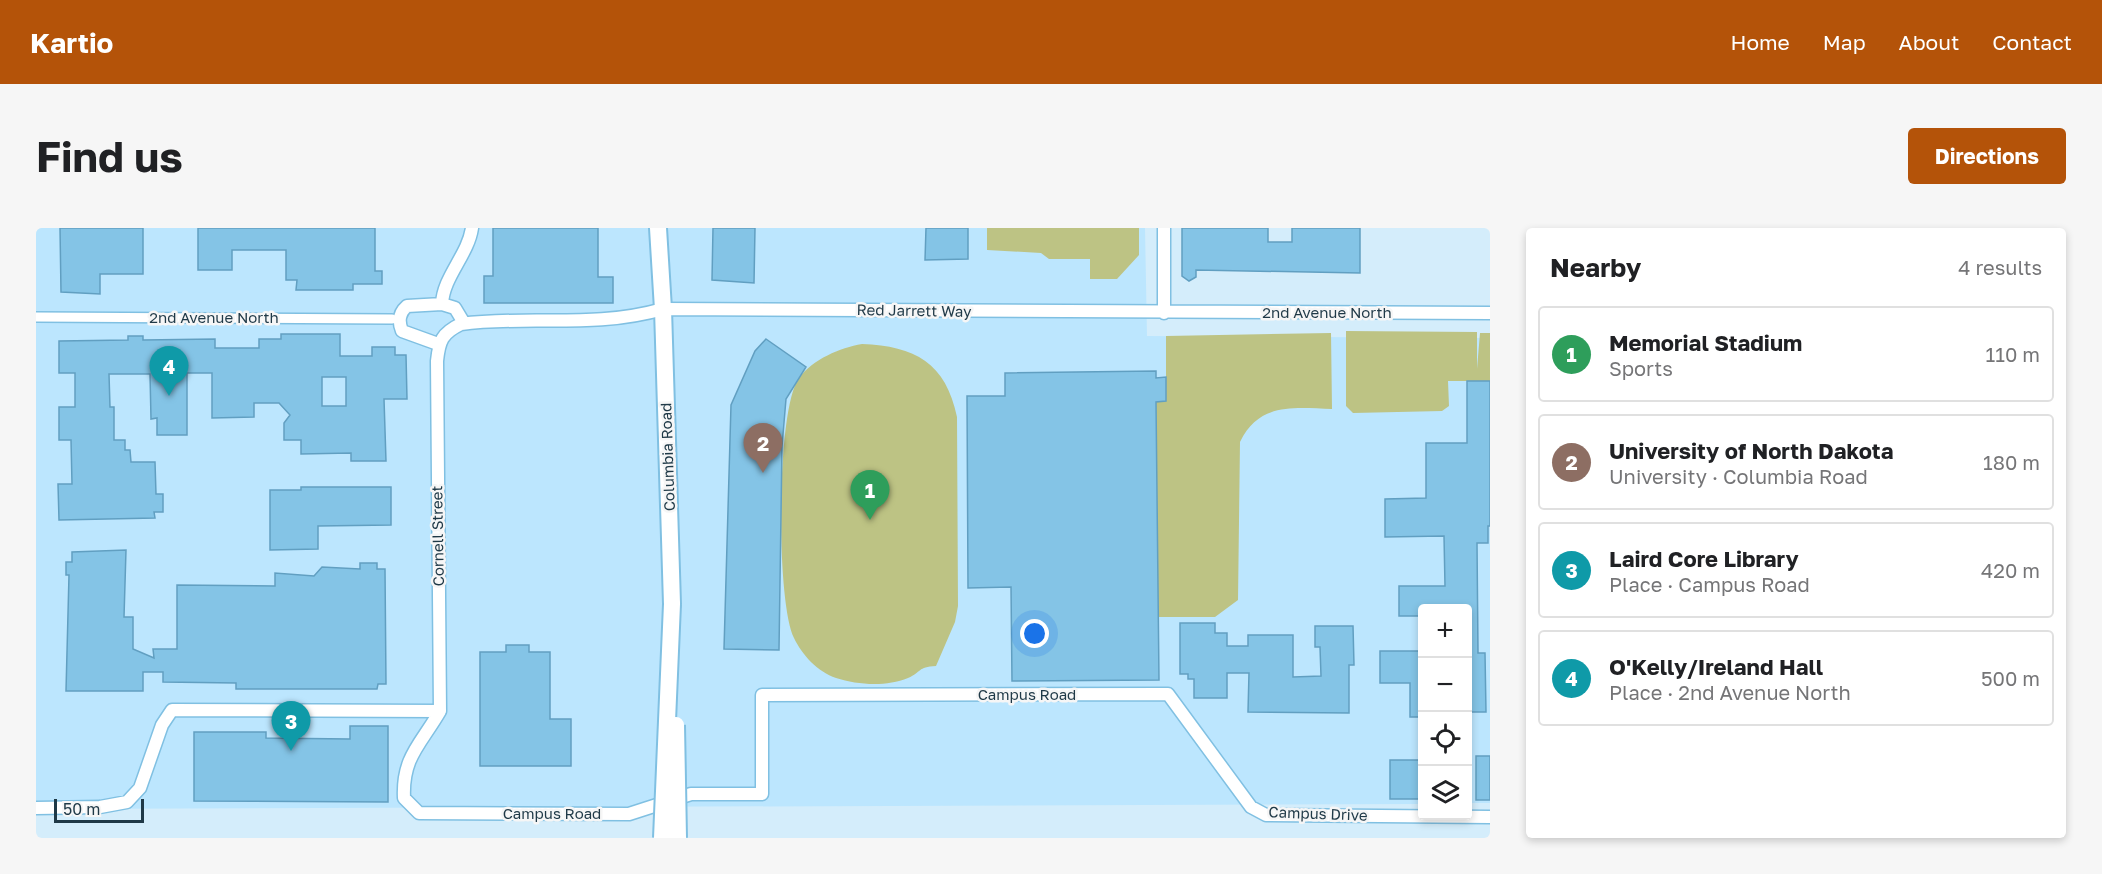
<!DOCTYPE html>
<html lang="en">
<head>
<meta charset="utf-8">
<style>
	:root { --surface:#fff; --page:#f6f6f6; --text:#202124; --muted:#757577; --line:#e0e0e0; --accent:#b45309 }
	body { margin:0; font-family:"Golos Text",sans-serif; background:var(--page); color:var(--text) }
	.controls { position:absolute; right:18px; bottom:18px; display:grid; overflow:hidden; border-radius:6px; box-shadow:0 3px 9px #0003 }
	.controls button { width:54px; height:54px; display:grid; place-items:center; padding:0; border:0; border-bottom:2px solid var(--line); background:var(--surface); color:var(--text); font:30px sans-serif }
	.scale { position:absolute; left:18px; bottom:15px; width:90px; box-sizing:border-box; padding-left:6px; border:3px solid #1f3947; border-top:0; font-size:16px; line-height:21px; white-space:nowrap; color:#1f3947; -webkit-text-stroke:4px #f6f6f6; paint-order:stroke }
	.you { position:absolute; left:999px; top:406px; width:21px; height:21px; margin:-15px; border:4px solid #fff; border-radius:50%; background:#1a73e8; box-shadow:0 0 0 9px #1a73e833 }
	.badge { display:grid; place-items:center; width:39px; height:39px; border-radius:50%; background:var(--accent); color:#fff; font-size:20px; font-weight:700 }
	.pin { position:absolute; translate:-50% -50px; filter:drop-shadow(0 2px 3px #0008) }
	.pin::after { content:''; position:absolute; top:32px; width:21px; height:18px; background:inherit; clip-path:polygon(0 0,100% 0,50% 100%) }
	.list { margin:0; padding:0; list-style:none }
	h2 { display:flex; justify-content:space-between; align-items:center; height:78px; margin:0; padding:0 24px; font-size:26px }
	h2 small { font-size:20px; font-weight:400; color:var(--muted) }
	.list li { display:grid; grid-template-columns:39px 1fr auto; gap:18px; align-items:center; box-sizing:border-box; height:96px; margin:0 12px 12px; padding:0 12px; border:2px solid var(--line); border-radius:6px }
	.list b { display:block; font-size:22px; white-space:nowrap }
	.list p { margin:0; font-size:20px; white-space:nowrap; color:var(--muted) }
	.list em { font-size:20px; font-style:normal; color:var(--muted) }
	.icon { flex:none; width:33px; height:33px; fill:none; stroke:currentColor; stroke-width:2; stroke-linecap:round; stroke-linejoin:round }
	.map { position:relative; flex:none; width:1454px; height:610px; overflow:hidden; border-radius:6px }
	header { display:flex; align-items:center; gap:36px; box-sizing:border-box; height:84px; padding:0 30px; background:var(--accent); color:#fff }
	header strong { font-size:28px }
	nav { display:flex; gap:33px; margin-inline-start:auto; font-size:21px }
	.intro { display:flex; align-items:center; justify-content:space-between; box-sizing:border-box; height:144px; padding:0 36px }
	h1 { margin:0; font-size:42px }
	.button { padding:15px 27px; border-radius:6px; background:var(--accent); color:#fff; font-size:21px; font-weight:700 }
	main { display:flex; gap:36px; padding:0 36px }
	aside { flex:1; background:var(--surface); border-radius:6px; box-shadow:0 3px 9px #0003 }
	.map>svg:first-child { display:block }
	.built { fill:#bce6fe }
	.green { fill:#bdc384 }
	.building { fill:#84c4e6; stroke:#619fc1; stroke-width:1.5; fill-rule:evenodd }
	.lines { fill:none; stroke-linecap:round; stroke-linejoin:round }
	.pedestrian-casing { stroke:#80c0e2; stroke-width:12 }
	.minor-casing { stroke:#80c0e2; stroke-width:15 }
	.secondary-casing { stroke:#80c0e2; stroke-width:20 }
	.pedestrian { stroke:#fff; stroke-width:9 }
	.minor { stroke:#fff; stroke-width:12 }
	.secondary { stroke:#fff; stroke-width:16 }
	.secondary-bridge-casing { stroke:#80c0e2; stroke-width:20; stroke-linecap:butt }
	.secondary-bridge { stroke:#fff; stroke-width:16 }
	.labels { text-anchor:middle; stroke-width:5; stroke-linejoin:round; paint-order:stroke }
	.street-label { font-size:15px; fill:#1f3947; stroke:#f6f6f6 }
</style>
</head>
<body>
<header>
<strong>Kartio</strong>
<nav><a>Home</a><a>Map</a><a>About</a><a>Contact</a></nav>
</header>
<div class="intro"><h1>Find us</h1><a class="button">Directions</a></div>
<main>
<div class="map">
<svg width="1454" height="610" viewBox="0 0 1454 610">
	<rect width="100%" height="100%" fill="#d4edfb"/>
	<path class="built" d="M0,0H1109L1111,108L1454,110V575H1432V380H1386V576L0,581Z"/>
	<path class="green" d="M951,0H1103V27L1081,51H1054V31H1013L1005,25L951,22Z
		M1310,103L1441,104V141L1444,105H1454V153H1412L1413,178L1406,183L1317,185L1310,178Z
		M1295,105L1296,181C1258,180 1223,174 1204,214L1202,372L1179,389H1122L1120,174L1130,173V108Z
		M826,116C879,118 910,135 921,189L922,378L919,394L900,438C881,439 886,444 872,450C850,459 822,457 800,450C782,444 766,427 758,410C740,375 740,180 763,150C777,131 804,120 826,116Z"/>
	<path class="building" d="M24,0H107V46H64V66L25,64Z
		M162,0H339V43H346V56H317V62H260L261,52H250V22H196V42H162Z
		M457,0H562V49H577V75H448V48H457Z
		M677,0H719L718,55L676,52Z
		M890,0H932V31L889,32Z
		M1146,0H1232V14H1256V0H1324V45L1160,42V49L1153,53L1146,48Z
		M245,106H304V128H336V119H359V127H370L371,171H348L350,233H315V225L265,226V212H248V195L254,187L243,175H218V189L176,190V145H151V207H121V190L115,191L114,146H73L74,179H78V212H89V222H94L95,234H119L120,266H127V284H118L119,290L23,292L22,256H36L35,212H23V179H39V145H23V113L92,112V108H107V112L179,111V120H223V111H245ZM286,149H310V178H286Z
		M730,111L770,139L750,171L746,218L743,422L688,421L695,177L719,123Z
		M1120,143V150L1130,149V173L1120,174L1123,452L976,453L975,359L932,360L931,168H969V145Z
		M1431,153H1454V298H1452V315H1441L1442,425H1449L1450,484H1431V381H1386V388H1363V358H1409L1408,308L1349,309V271L1390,270V215H1431Z
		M265,259H355V297L282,298V321L234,322V262H265Z
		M90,322L88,389H97V421L118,430L117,421H141V357L239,358V345L278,348L286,339L324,341V335H341V341H349L350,456H342L341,461H200V455L127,454V444H107V463H30L33,347H30V334H36V324Z
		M1144,395H1179V405H1191V418H1212V407H1257V449L1285,448L1284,419H1279V398H1317L1318,437H1313V485L1212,484L1213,445H1191V470H1158V451H1152V446H1144Z
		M470,417H493V424H514V491H535V538H444V424H470Z
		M1344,423H1386V489H1374V455H1344Z
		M314,498H352V574L158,573V504H230V510L314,511Z
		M1440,528H1454V572H1440Z
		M1354,532H1386V571H1354Z"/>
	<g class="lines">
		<defs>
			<path id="pedestrian" d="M0,89L356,91"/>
			<path id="minor" d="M1128,0V85
				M406,76C407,49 432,27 436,0
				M1454,85L627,81C557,101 494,87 425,96C406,105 403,113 401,133L404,483C385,516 366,529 368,570L383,585L593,586L655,566H726V467L1132,466L1215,579L1230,587L1454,589
				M402,116L366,103C362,93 363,85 371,78L406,76L419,80L428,95
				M0,580L64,579L91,574L104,560L126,497L136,482L404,483"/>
			<path id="secondary" d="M622,0L627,81L636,376"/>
		</defs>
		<use href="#pedestrian" class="pedestrian-casing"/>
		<use href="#minor" class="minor-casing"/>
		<use href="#secondary" class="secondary-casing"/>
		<use href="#pedestrian" class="pedestrian"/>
		<use href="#minor" class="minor"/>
		<use href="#secondary" class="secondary"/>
		<defs>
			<path id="secondary-bridge" d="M640,497L642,610
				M626,610L636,376"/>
		</defs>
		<use href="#secondary-bridge" class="secondary-bridge-casing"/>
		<use href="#secondary-bridge" class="secondary-bridge"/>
	</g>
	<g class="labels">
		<g class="street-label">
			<text transform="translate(878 83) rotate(1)" y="5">Red Jarrett Way</text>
			<text x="1291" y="90">2nd Avenue North</text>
			<text x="178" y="95">2nd Avenue North</text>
			<text transform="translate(632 229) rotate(-92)" y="5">Columbia Road</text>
			<text transform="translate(402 308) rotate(-91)" y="5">Cornell Street</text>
			<text x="991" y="472">Campus Road</text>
			<text x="516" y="591">Campus Road</text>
			<text transform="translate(1282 586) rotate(2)" y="5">Campus Drive</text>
		</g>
	</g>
</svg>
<div class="controls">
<button>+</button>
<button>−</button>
<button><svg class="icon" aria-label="locate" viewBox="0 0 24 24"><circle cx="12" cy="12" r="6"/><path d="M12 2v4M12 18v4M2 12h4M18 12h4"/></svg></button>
<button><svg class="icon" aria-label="layers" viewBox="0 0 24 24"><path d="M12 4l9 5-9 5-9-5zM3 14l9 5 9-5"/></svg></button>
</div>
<div class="scale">50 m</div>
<div class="you"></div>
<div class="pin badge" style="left:834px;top:292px;background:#2e9e5b">1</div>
<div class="pin badge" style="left:727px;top:245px;background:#8d6e63">2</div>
<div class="pin badge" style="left:255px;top:523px;background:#0f9aa8">3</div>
<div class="pin badge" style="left:133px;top:168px;background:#0f9aa8">4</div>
</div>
<aside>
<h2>Nearby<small>4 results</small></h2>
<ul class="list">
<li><span class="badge" style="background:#2e9e5b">1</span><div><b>Memorial Stadium</b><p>Sports</p></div><em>110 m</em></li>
<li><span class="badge" style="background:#8d6e63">2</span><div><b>University of North Dakota</b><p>University · Columbia Road</p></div><em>180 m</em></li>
<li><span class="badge" style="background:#0f9aa8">3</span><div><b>Laird Core Library</b><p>Place · Campus Road</p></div><em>420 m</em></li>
<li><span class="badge" style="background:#0f9aa8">4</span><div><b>O'Kelly/Ireland Hall</b><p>Place · 2nd Avenue North</p></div><em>500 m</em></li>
</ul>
</aside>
</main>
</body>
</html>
